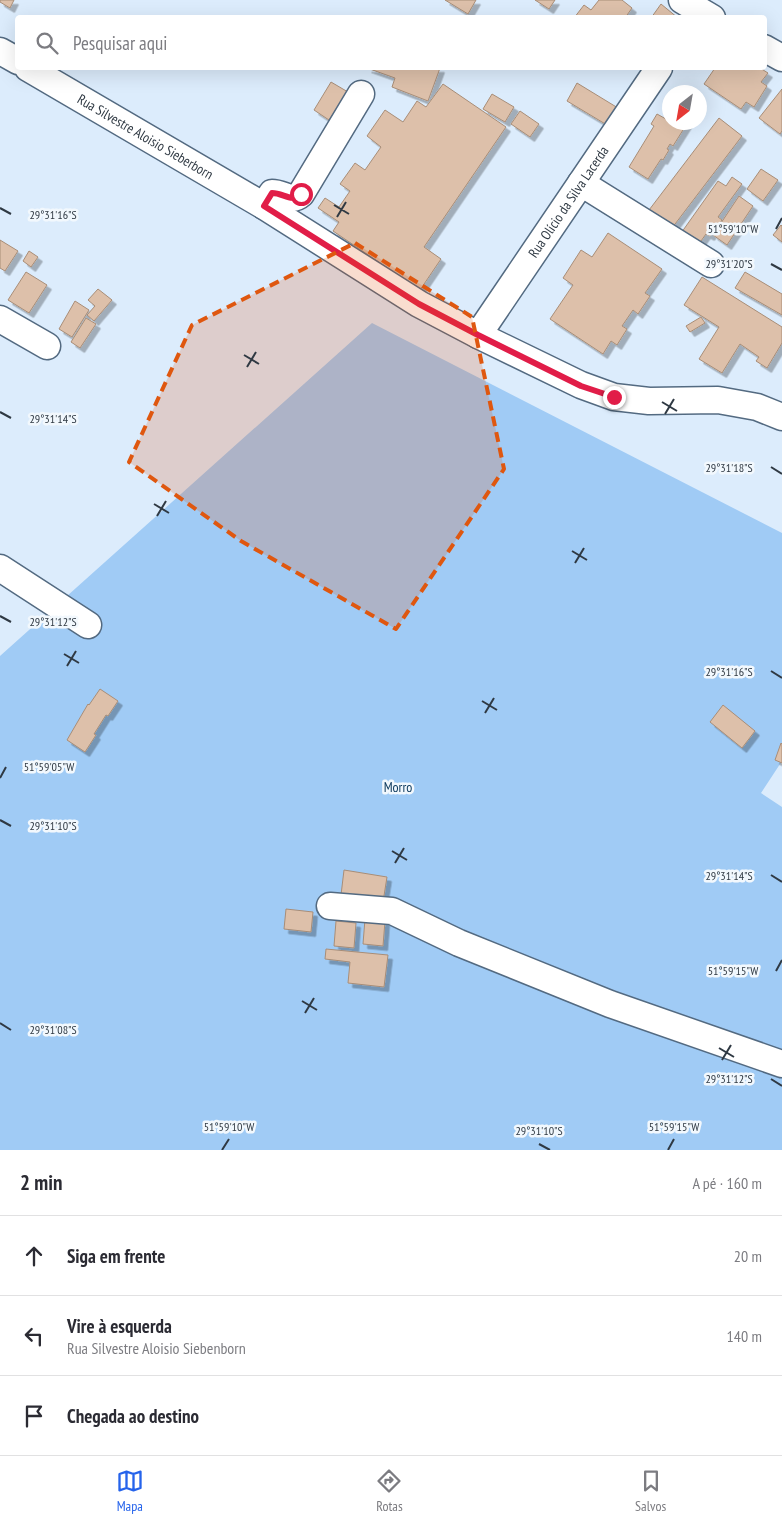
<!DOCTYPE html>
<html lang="pt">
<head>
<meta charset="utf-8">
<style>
	:root { --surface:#fff; --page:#f2f2f3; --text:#2b2b33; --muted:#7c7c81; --line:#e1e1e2; --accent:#2563eb }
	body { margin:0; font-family:"PT Sans Narrow",sans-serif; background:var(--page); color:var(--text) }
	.compass { position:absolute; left:662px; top:85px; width:45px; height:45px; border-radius:50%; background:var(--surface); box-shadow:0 5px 20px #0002; rotate:211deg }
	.stop { position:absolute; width:15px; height:15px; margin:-11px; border:4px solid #e11d48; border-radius:50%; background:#fff }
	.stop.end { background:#e11d48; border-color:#fff; box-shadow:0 1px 5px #0008 }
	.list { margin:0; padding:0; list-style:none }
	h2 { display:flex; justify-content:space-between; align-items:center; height:65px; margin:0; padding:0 20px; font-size:21px }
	h2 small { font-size:16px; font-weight:400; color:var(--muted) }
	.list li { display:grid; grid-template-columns:32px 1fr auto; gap:15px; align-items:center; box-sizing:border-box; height:80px; padding:0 20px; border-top:1px solid var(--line) }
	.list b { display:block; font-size:19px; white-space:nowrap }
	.list p { margin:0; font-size:16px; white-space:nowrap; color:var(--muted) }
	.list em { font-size:16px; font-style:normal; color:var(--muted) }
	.icon { flex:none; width:28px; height:28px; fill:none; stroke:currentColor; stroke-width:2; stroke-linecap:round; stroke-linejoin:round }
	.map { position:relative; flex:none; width:782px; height:1150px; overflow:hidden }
	.search { position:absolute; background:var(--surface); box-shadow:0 5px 20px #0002; left:15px; right:15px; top:15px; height:55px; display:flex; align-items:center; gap:12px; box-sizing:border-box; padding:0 18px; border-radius:5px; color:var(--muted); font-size:19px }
	.sheet { height:305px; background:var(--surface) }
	nav { display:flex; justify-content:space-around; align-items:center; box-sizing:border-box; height:70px; border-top:1px solid var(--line); background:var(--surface); font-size:14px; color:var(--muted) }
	nav a { display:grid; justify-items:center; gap:2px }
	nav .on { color:var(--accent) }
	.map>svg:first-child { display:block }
	.green { fill:#a0cbf5 }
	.building { fill:#ddc0aa; stroke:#a88d77; filter:url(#shadow) }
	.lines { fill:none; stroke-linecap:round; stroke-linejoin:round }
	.minor-casing { stroke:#536a81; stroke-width:29 }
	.minor { stroke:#fff; stroke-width:26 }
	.route { stroke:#e11d48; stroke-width:6 }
	.marked { fill:#df570f; fill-opacity:0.2; stroke:#df570f; stroke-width:4; stroke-dasharray:10 6; stroke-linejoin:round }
	.ticks { fill:none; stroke:#2f3943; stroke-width:2 }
	.labels { text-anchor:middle; stroke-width:5; stroke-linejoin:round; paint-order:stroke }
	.street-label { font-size:14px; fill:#2f3943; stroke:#f2f8fd }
	.park-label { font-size:14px; fill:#0b385c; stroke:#f2f8fd }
	.ticks-label { font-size:12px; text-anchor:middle; fill:#2f3943; stroke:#f2f8fd; stroke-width:5; stroke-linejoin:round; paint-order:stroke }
</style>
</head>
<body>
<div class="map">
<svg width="782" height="1150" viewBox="0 0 782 1150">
	<defs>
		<filter id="shadow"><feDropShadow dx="4.5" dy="4.5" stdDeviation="0" flood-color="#0004"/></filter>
	</defs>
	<rect width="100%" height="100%" fill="#dcecfc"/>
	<path class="green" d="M372,323L782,533V761L761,793L782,807V1150H0V656Z"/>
	<path class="building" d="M0,0H14L10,8L0,2Z
		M445,0H476L468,14Z
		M535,0H555L549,9Z
		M599,0H622L632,8L625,18H574L584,5L591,10Z
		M661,4L678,18H651Z
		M367,68H440L428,101L392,87L395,78Z
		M715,68H725L729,69L730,68H760L768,73L761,82L767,86L754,107L746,102L741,109L704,84Z
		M331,82L348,92L329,120L314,110Z
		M577,83L618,108L607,125L567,101Z
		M443,84L506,127L424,247L441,259L420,290L333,231L339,222L318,208L325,198L339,207L350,191L340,184L355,163L365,170L381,147L367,136L385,110L403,122L417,101L426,107Z
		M782,89V131L780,134L759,118Z
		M492,94L514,107L505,122L483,109Z
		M520,111L539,124L530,137L511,124Z
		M670,113V122H688L673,146L670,144L667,149L669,150L663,160L661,159L648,179L629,167L654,126L651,124L657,114L666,119Z
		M719,118L742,136L669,232L646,214Z
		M761,169L778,180L763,201L747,189Z
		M732,177L742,184L718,217L722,220L710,236L706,234L696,248L679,236L718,181L726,186Z
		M739,196L753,206L727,245L713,235Z
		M781,225L782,226V242L773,235Z
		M608,233L662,269L645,293L650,296L638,314L633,310L622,326L627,329L617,345L611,341L603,354L550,319L573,285L563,278L581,250L592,257Z
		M0,240L18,251L5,271L0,268Z
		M29,251L38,257L31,267L23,261Z
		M26,272L47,285L29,313L8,300Z
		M745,272L782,294V315L735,288Z
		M702,277L782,327V343L767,368L756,361L759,357L740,344L722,373L699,359L719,327L684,305Z
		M98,289L112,300L94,321L87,315L95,306L88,300Z
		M75,301L89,310L72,337L59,329Z
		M701,317L705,323L690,332L686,326Z
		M86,318L96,324L80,348L71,342Z
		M100,689L118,701L108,716L106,715L94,734L96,735L85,752L67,740L88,704L89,705Z
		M723,705L755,731L742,748L710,722Z
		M781,743L782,744V763L775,760Z
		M344,870L387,877L383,902L341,895Z
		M286,909L313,912L311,932L284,929Z
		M365,919L385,921L383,946L363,944Z
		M336,921L356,923L354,948L334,946Z
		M326,949L388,955L384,987L348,983L350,962L325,959Z"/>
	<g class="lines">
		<defs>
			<g id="minor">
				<path d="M682,0L712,18"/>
				<path d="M764,48L782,58"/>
				<path d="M0,51L18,61"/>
				<path id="s1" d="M28,68L264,206L419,304L478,335L581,385L614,397L649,401L718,400L757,407L782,417"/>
				<path d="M581,183L711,264"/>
				<path d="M264,206L272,193C284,193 291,203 301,194L361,94"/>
				<path d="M0,319L47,346"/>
				<path id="s2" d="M478,335L659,68"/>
				<path d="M0,568L88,625"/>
				<path d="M330,906L392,911L459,943L610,1004L782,1064"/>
			</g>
		</defs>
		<use href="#minor" class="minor-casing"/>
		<use href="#minor" class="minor"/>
	</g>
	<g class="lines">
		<path class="route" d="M301,194C291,203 284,193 272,193L264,206L419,304L478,335L581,386L614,397"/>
	</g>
	<path class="marked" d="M355,243L472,317L504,469L396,629L241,541L129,462L192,325Z"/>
	<path class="ticks" d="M334,205L349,214M0,208L11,214M337,217L346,202M776,229L782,218M771,264L782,270M244,355L259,364M247,367L256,352M662,402L677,411M0,412L11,418M665,414L674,399M771,467L782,474M154,504L169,513M157,516L166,501M572,551L587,560M575,563L584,548M0,616L11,622M64,654L79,663M67,666L76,651M771,671L782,678M482,701L497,710M485,713L494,698M0,778L6,767M0,820L11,826M392,851L407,860M395,863L404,848M771,875L782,882M776,971L782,960M302,1001L317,1010M305,1013L314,998M0,1023L11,1030M719,1048L734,1057M722,1060L731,1045M771,1079L782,1086M539,1144L550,1150M222,1150L229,1139M668,1150L674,1139"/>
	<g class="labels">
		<g class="street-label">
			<text dy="5" stroke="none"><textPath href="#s1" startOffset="136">Rua Silvestre Aloisio Sieberborn</textPath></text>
			<text dy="5" stroke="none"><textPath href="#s2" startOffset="161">Rua Olício da Silva Lacerda</textPath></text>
		</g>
		<g class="park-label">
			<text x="398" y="792">Morro</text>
		</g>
	</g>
	<g class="ticks-label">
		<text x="53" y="219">29°31'16"S</text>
		<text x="733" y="233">51°59'10"W</text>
		<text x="729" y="268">29°31'20"S</text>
		<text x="53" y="423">29°31'14"S</text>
		<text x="729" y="472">29°31'18"S</text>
		<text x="53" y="626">29°31'12"S</text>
		<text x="729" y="676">29°31'16"S</text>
		<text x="49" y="771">51°59'05"W</text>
		<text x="53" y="830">29°31'10"S</text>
		<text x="729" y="880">29°31'14"S</text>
		<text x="733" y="975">51°59'15"W</text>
		<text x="53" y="1034">29°31'08"S</text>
		<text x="729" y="1083">29°31'12"S</text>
		<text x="229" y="1131">51°59'10"W</text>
		<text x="674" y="1131">51°59'15"W</text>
		<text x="539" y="1135">29°31'10"S</text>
	</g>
</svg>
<svg class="compass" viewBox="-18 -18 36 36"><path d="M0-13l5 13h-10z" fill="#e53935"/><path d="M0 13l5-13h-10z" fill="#7c7c81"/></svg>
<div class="stop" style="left:301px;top:194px"></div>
<div class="stop end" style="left:614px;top:397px"></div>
<div class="search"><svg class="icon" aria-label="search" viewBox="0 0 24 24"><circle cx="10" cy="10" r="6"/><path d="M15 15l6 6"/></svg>Pesquisar aqui</div>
</div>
<section class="sheet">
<h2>2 min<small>A pé · 160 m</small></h2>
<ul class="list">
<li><svg class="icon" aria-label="ahead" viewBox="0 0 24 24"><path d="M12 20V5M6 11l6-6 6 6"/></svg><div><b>Siga em frente</b></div><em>20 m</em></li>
<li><svg class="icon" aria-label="left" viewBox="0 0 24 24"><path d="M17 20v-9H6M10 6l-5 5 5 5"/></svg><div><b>Vire à esquerda</b><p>Rua Silvestre Aloisio Siebenborn</p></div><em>140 m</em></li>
<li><svg class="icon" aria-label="arrive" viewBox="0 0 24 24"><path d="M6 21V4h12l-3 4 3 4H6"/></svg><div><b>Chegada ao destino</b></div></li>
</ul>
</section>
<nav>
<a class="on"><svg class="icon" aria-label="map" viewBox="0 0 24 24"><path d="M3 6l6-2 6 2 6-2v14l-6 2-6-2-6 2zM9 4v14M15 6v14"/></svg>Mapa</a>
<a><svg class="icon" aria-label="directions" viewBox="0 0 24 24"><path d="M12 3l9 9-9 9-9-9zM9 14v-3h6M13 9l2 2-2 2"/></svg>Rotas</a>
<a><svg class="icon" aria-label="saved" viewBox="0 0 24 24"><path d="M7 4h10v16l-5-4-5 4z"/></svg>Salvos</a>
</nav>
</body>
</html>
